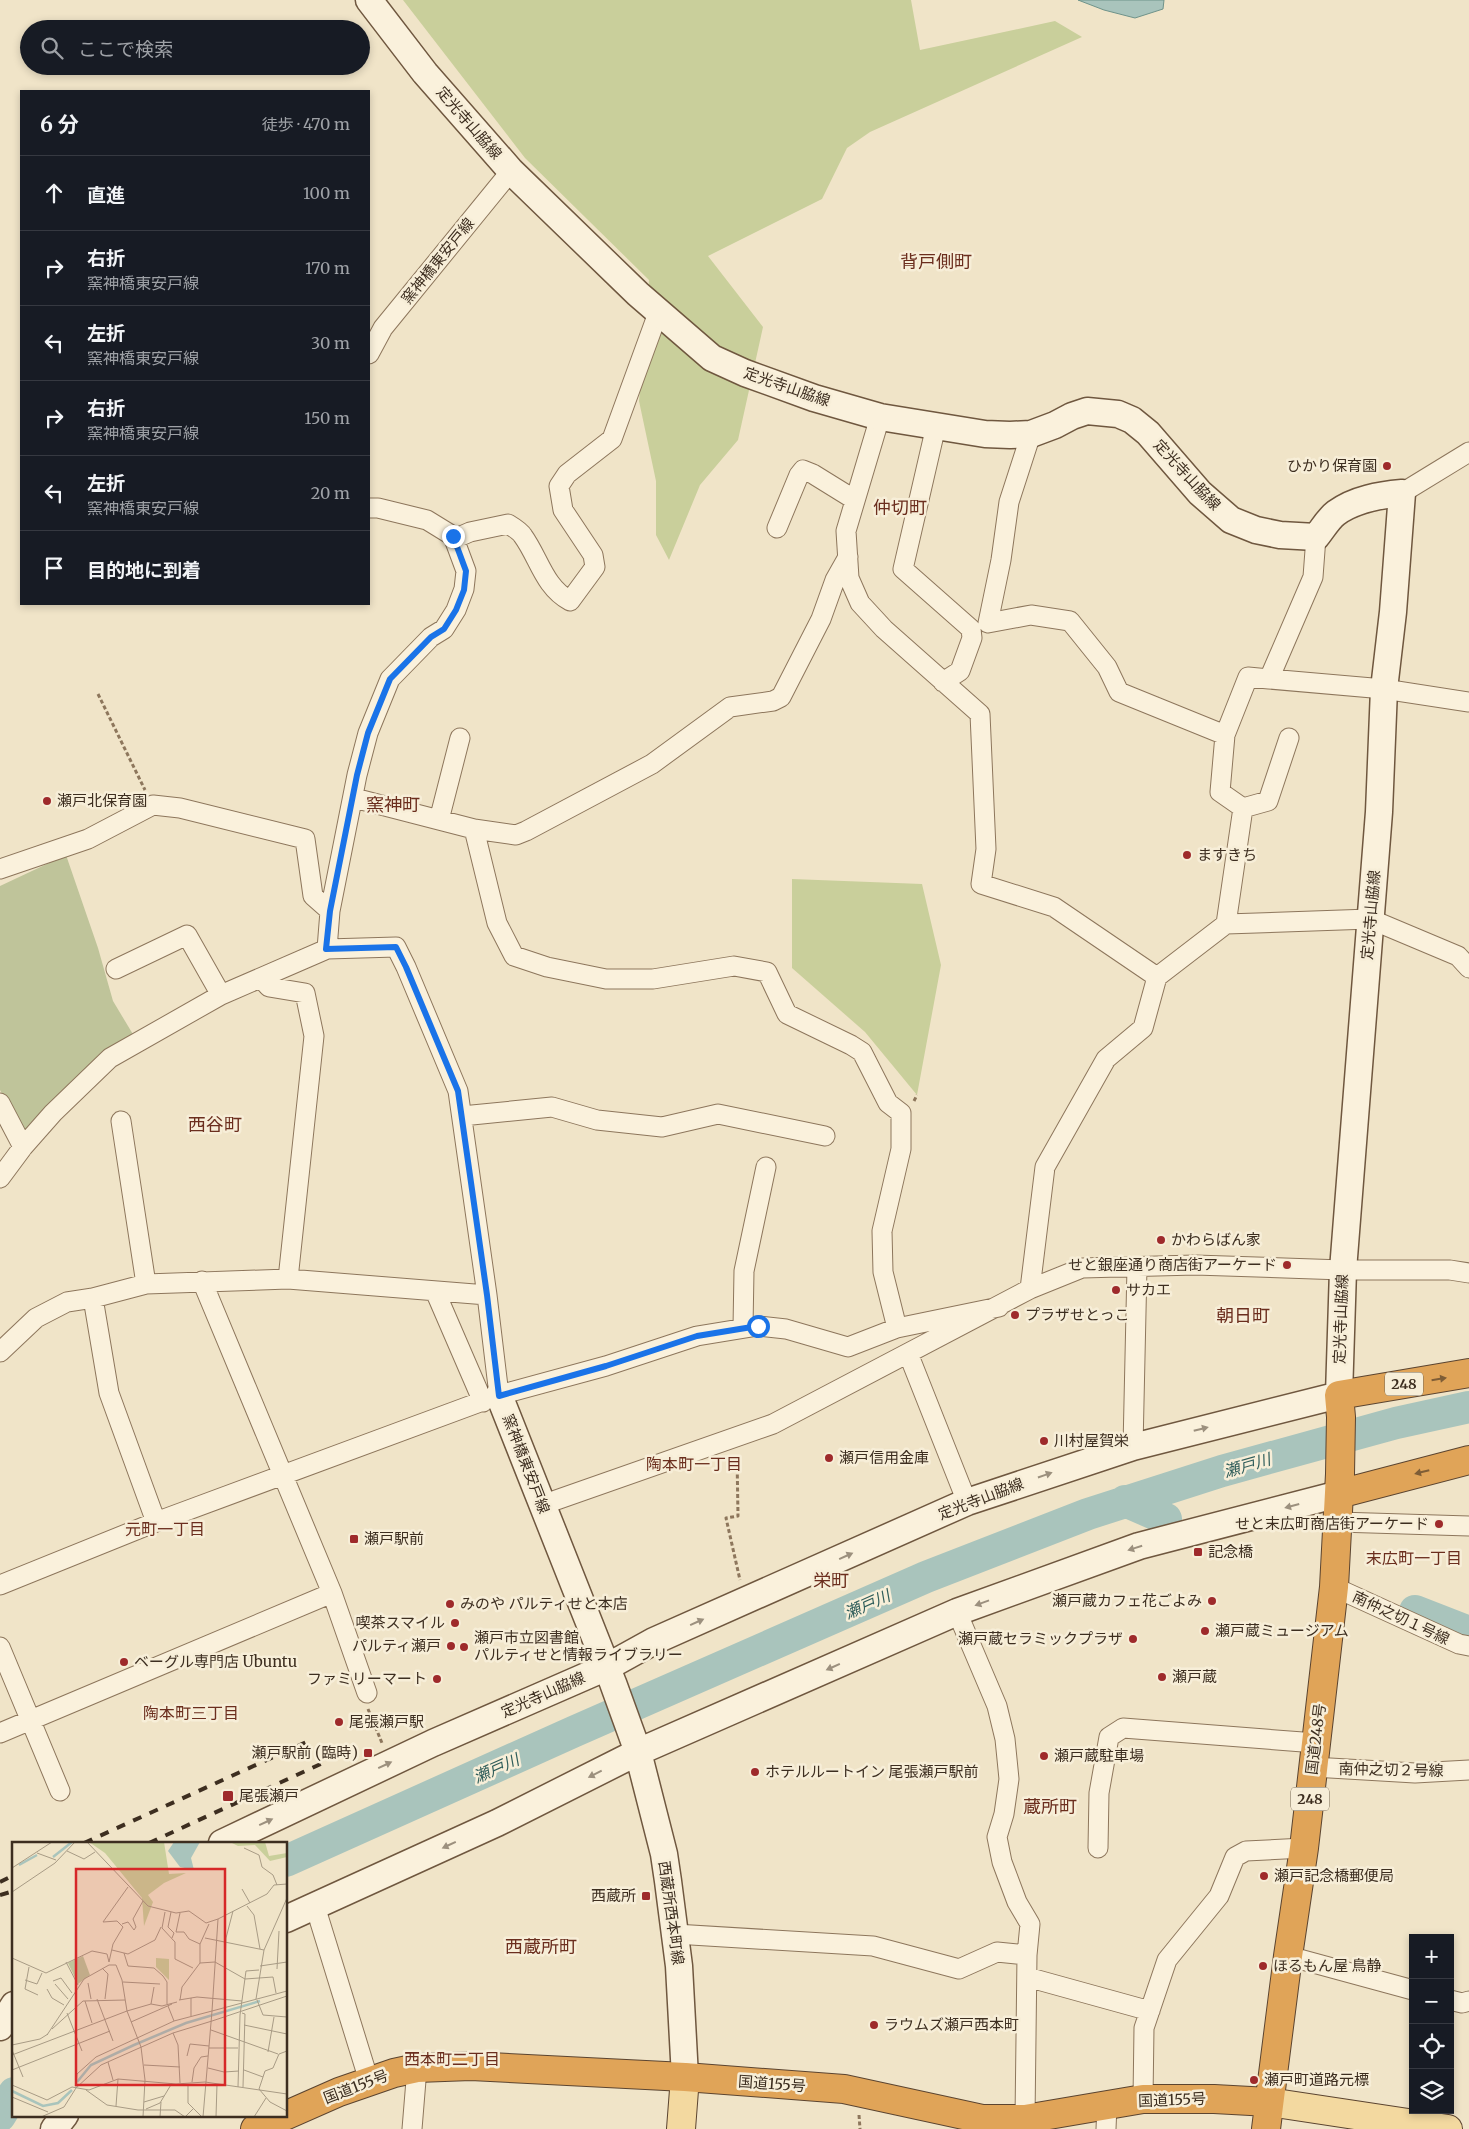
<!DOCTYPE html>
<html lang="ja">
<head>
<meta charset="utf-8">
<style>
	:root { --surface:#171b24; --page:#20242c; --text:#f1f3f6; --muted:#9ea1a6; --line:#363941 }
	body { margin:0; font-family:Merriweather,"Noto Sans JP",serif; background:var(--page); color:var(--text) }
	.controls { position:absolute; right:15px; bottom:15px; display:grid; overflow:hidden; border-radius:0px; box-shadow:0 2px 8px #0003 }
	.controls button { width:45px; height:45px; display:grid; place-items:center; padding:0; border:0; border-bottom:1px solid var(--line); background:var(--surface); color:var(--text); font:25px sans-serif }
	.stop { position:absolute; width:15px; height:15px; margin:-11px; border:4px solid #1a73e8; border-radius:50%; background:#fff }
	.stop.end { background:#1a73e8; border-color:#fff; box-shadow:0 1px 5px #0008 }
	.list { margin:0; padding:0; list-style:none }
	h2 { display:flex; justify-content:space-between; align-items:center; height:65px; margin:0; padding:0 20px; font-size:21px }
	h2 small { font-size:16px; font-weight:400; color:var(--muted) }
	.list li { display:grid; grid-template-columns:32px 1fr auto; gap:15px; align-items:center; box-sizing:border-box; height:75px; padding:0 20px; border-top:1px solid var(--line) }
	.list b { display:block; font-size:19px; white-space:nowrap }
	.list p { margin:0; font-size:16px; white-space:nowrap; color:var(--muted) }
	.list em { font-size:16px; font-style:normal; color:var(--muted) }
	.icon { flex:none; width:28px; height:28px; fill:none; stroke:currentColor; stroke-width:2; stroke-linecap:round; stroke-linejoin:round }
	.map { position:relative; flex:none; width:1469px; height:2129px; overflow:hidden }
	.search { position:absolute; background:var(--surface); box-shadow:0 2px 8px #0003; left:20px; top:20px; width:350px; height:55px; display:flex; align-items:center; gap:12px; box-sizing:border-box; padding:0 18px; border-radius:28px; color:var(--muted); font-size:19px }
	.panel { position:absolute; background:var(--surface); box-shadow:0 2px 8px #0003; left:20px; top:90px; width:350px; height:515px; border-radius:0px }
	.map>svg:first-child { display:block }
	.green { fill:#c9cf9b }
	.cemetery { fill:#bfc49a }
	.water { fill:#a9c4bc; stroke:#6f938a }
	.lines { fill:none; stroke-linecap:round; stroke-linejoin:round }
	.river { stroke:#a9c4bc; stroke-width:32 }
	.street-casing { stroke:#8d765c; stroke-width:21 }
	.secondary-casing { stroke:#6f573f; stroke-width:29 }
	.primary-casing { stroke:#5b4430; stroke-width:30 }
	.highway-casing { stroke:#5b4430; stroke-width:30 }
	.path { stroke:#8d765c; stroke-width:3; stroke-dasharray:4 2.5; stroke-linecap:butt }
	.street { stroke:#faf1dc; stroke-width:19 }
	.secondary { stroke:#faf1dc; stroke-width:26 }
	.primary { stroke:#f3d9a0; stroke-width:28 }
	.highway { stroke:#e0a458; stroke-width:28 }
	.rail { stroke:#3d2e20; stroke-width:4; stroke-dasharray:9 9; stroke-linecap:butt }
	.oneway { fill:#7e5d36 }
	.oneway2 { fill:#9c907e }
	.route { stroke:#1a73e8; stroke-width:6 }
	.poi-dot { fill:#9e2a2b; stroke:#f7eed8; stroke-width:2 }
	.labels { text-anchor:middle; stroke-width:5; stroke-linejoin:round; paint-order:stroke }
	.shield { fill:#f7eed8; stroke:#756857; stroke-width:1 }
	.shield-label { font-size:14px; font-weight:bold; fill:#3d2e20 }
	.street-label { font-size:15px; fill:#3d2e20; stroke:#f7eed8 }
	.poi-label { font-size:15px; fill:#3d2e20; stroke:#f7eed8; text-anchor:start }
	.neighbourhood-label { font-size:16px; fill:#6b2e1e; stroke:#f7eed8 }
	.water-label { font-size:16px; font-style:italic; fill:#2f5d5a; stroke:#f7eed8 }
	.quarter-label { font-size:18px; fill:#6b2e1e; stroke:#f7eed8 }
	.inset-river { fill:none; stroke:#a9c4bc; stroke-width:2.5 }
	.inset-road { fill:none; stroke:#a89b85; stroke-width:1 }
	.view { fill:#d62828; fill-opacity:0.15; stroke:#d62828; stroke-width:2.5 }
	.inset-edge { fill:none; stroke:#3d2e20; stroke-width:2.5 }
</style>
</head>
<body>
<div class="map">
<svg width="1469" height="2129" viewBox="0 0 1469 2129">
	<rect width="100%" height="100%" fill="#f0e4c8"/>
	<path class="green" d="M403,0H911L920,50L1055,21L1082,37L870,132L847,148L822,199L708,256L763,327L738,440L700,485L669,560L656,535V481L639,401L649,280L525,158Z
		M792,879L922,884L941,965L917,1095L865,1032L792,968Z"/>
	<path class="cemetery" d="M66,855L98,948L113,1001L137,1041L23,1135L0,1090V886Z"/>
	<path class="water" d="M1078,0H1164L1163,9L1135,18L1104,10Z"/>
	<g class="lines">
		<path class="river" d="M1125,1501L1166,1519
			M1415,1611L1469,1632
			M286,1861L573,1732L926,1577L1088,1514L1222,1471L1396,1423L1469,1407
			M0,2116L14,2093"/>
		<defs>
			<path id="street" d="M369,354L383,328L511,171
				M880,417L846,531L849,578L860,603L884,629L980,714L986,849L981,884L1054,907L1157,977
				M936,426L903,569L971,629L972,638L960,671L943,682
				M1031,434L1009,502L1001,560L988,623L1031,615L1070,621L1107,667L1119,692L1225,735
				M1402,493L1469,452
				M777,528L799,475L803,470L813,474L855,500
				M454,539L470,532L508,524C513,527 520,531 523,536C539,558 544,587 570,601L595,567L593,555L563,510L559,486L567,474L612,439L658,313
				M1269,679L1384,689L1469,702
				M354,798L474,829L516,835L526,831L652,764L730,707L773,701L781,697L821,619L835,580L848,557
				M1243,808L1268,801L1289,738
				M439,820L460,738
				M474,829L497,923L514,956L547,967L606,979H653L734,966L767,972L787,1014L851,1045L862,1052L888,1103L901,1113V1149L882,1231L883,1272L897,1328
				M0,869L88,839L153,805L180,808L305,839L313,896L330,911
				M1226,924L1243,808L1220,792L1225,735L1248,677L1269,679L1313,577L1316,537
				M327,949L330,911L357,775L368,733L390,679L431,637L444,629L456,610L464,589L466,571L453,536L427,520L378,508H369
				M116,969L187,935L221,995
				M261,978L269,987L305,993L314,1036L288,1279
				M0,1103L23,1147
				M462,1116L552,1107L597,1120L662,1127L718,1114L825,1136
				M121,1121L146,1284
				M0,1178L23,1147L53,1113L110,1058L221,995L327,949L396,947L406,967L458,1091L487,1295L499,1395
				M202,1281L332,1593L367,1693
				M1030,1289L1045,1167L1106,1059L1143,1028L1157,977L1226,924L1370,919L1458,956L1469,968
				M435,1291L483,1402
				M93,1298L109,1393L156,1522
				M743,1327L744,1271L766,1167
				M0,1352L36,1318L67,1302L93,1298L146,1284L288,1279L487,1295
				M908,1353L967,1502
				M1133,1447L1137,1267
				M542,1505L773,1424L1030,1289L1082,1268L1195,1265L1343,1270H1450L1469,1273
				M1338,1522L1469,1526
				M0,1585L156,1522L499,1395L606,1366L697,1336L758,1326L786,1329L848,1347L897,1328L999,1307
				M1334,1587L1459,1644L1469,1646
				M957,1612L997,1706L1005,1739L1009,1779L1004,1814L997,1837L1002,1862L1017,1902L1030,1924L1027,1955L1025,2119
				M0,1647L60,1791
				M0,1733L332,1593
				M1313,1767L1415,1773L1469,1770
				M1098,1848L1099,1793L1109,1737L1123,1728L1316,1743
				M315,1906L369,2081
				M675,1934L873,1946L959,1969L997,1952L1027,1955
				M1288,1956L1413,1990
				M1027,1977L1150,2011
				M1450,2000L1462,2003L1469,2001
				M1143,2099L1144,2028L1167,1960L1219,1896L1235,1857L1246,1851L1304,1848
				M412,2129L417,2068
				M1106,2129L1107,2105"/>
			<path id="secondary" d="M499,1395L613,1683L638,1752L664,1854L668,1881L679,1966L685,2077
				M222,1843L433,1743L607,1667L654,1641L967,1502L1133,1447L1339,1395L1343,1270L1379,812L1384,689L1393,612L1402,493C1380,495 1355,499 1336,513C1328,519 1322,530 1316,537L1280,535L1256,530L1231,520L1200,493L1148,433L1132,420L1118,414L1087,411L1072,416L1055,425L1031,434L1010,435L985,434L880,417L814,398L745,373L712,358L638,294L511,171L425,73L369,0
				M286,1919L497,1823L638,1752L957,1612L1139,1546L1339,1494
				M0,2027L14,2005
				M54,2129L65,2115"/>
			<path id="primary" d="M1269,2102L1448,2129
				M681,2129L685,2077"/>
			<path id="highway" d="M1339,1494L1469,1460
				M255,2129L339,2092L394,2073L417,2068L471,2066L685,2077L844,2089L982,2119H1025L1143,2099H1214L1269,2102
				M1266,2129L1288,1956L1304,1848L1334,1587L1340,1474L1341,1417L1339,1395L1469,1373"/>
		</defs>
		<use href="#street" class="street-casing"/>
		<use href="#secondary" class="secondary-casing"/>
		<use href="#primary" class="primary-casing"/>
		<use href="#highway" class="highway-casing"/>
		<path class="path" d="M98,694L145,790
			M914,1101L917,1095
			M737,1455L738,1516L726,1518L740,1580
			M368,1709L382,1743
			M859,2115L860,2129"/>
		<use href="#street" class="street"/>
		<use href="#secondary" class="secondary"/>
		<use href="#primary" class="primary"/>
		<use href="#highway" class="highway"/>
		<path class="rail" d="M84,1843L313,1739
			M149,1843L325,1762
			M0,1882L14,1875
			M0,1895L14,1891"/>
	</g>
	<defs><path id="oneway-solid" d="M-6-.8H1V-3.2L6.5 0L1 3.2V.8H-6Z" transform="scale(1.25)"/></defs>
	<g class="oneway">
		<use href="#oneway-solid" transform="translate(1439 1379) rotate(-9)"/>
		<use href="#oneway-solid" transform="translate(1422 1472) rotate(166)"/>
	</g>
	<g class="oneway2">
		<use href="#oneway-solid" transform="translate(1201 1429) rotate(-14)"/>
		<use href="#oneway-solid" transform="translate(1045 1475) rotate(-19)"/>
		<use href="#oneway-solid" transform="translate(1292 1506) rotate(165)"/>
		<use href="#oneway-solid" transform="translate(1135 1548) rotate(163)"/>
		<use href="#oneway-solid" transform="translate(846 1556) rotate(-24)"/>
		<use href="#oneway-solid" transform="translate(982 1603) rotate(160)"/>
		<use href="#oneway-solid" transform="translate(697 1622) rotate(-24)"/>
		<use href="#oneway-solid" transform="translate(833 1667) rotate(156)"/>
		<use href="#oneway-solid" transform="translate(385 1765) rotate(-25)"/>
		<use href="#oneway-solid" transform="translate(595 1774) rotate(153)"/>
		<use href="#oneway-solid" transform="translate(266 1822) rotate(-25)"/>
		<use href="#oneway-solid" transform="translate(449 1845) rotate(155)"/>
	</g>
	<g class="lines">
		<path class="route" d="M453,536L466,571L464,590L456,610L444,629L431,637L390,679L368,733L357,775L330,911L326,949L396,947L406,967L458,1091L487,1295L499,1396L606,1366L697,1336L758,1326"/>
	</g>
	<g class="poi-dot">
		<circle cx="1387" cy="466" r="5"/>
		<circle cx="47" cy="801" r="5"/>
		<circle cx="1187" cy="855" r="5"/>
		<circle cx="1161" cy="1240" r="5"/>
		<circle cx="1287" cy="1265" r="5"/>
		<circle cx="1116" cy="1290" r="5"/>
		<circle cx="1015" cy="1315" r="5"/>
		<circle cx="1044" cy="1441" r="5"/>
		<circle cx="829" cy="1458" r="5"/>
		<circle cx="1439" cy="1524" r="5"/>
		<rect x="349" y="1534" width="10" height="10" rx="2.5"/>
		<rect x="1193" y="1547" width="10" height="10" rx="2.5"/>
		<circle cx="1212" cy="1601" r="5"/>
		<circle cx="450" cy="1604" r="5"/>
		<circle cx="455" cy="1623" r="5"/>
		<circle cx="1205" cy="1631" r="5"/>
		<circle cx="1133" cy="1639" r="5"/>
		<circle cx="451" cy="1646" r="5"/>
		<circle cx="464" cy="1647" r="5"/>
		<circle cx="124" cy="1662" r="5"/>
		<circle cx="1162" cy="1677" r="5"/>
		<circle cx="437" cy="1679" r="5"/>
		<circle cx="339" cy="1722" r="5"/>
		<rect x="363" y="1748" width="10" height="10" rx="2.5"/>
		<circle cx="1044" cy="1756" r="5"/>
		<circle cx="755" cy="1772" r="5"/>
		<rect x="222" y="1790" width="12" height="12" rx="2.5"/>
		<circle cx="1264" cy="1876" r="5"/>
		<rect x="641" y="1891" width="10" height="10" rx="2.5"/>
		<circle cx="1263" cy="1966" r="5"/>
		<circle cx="874" cy="2025" r="5"/>
		<circle cx="1254" cy="2080" r="5"/>
	</g>
	<g class="labels">
		<g class="shield">
			<rect x="1385" y="1372.5" width="38" height="23" rx="4"/>
			<rect x="1291" y="1787.5" width="38" height="23" rx="4"/>
		</g>
		<g class="shield-label">
			<text x="1404" y="1389">248</text>
			<text x="1310" y="1804">248</text>
		</g>
		<g class="street-label">
			<text transform="translate(469 123) rotate(49)" y="5">定光寺山脇線</text>
			<text transform="translate(438 261) rotate(-51)" y="5">窯神橋東安戸線</text>
			<text transform="translate(787 387) rotate(19)" y="5">定光寺山脇線</text>
			<text transform="translate(1187 475) rotate(47)" y="5">定光寺山脇線</text>
			<text transform="translate(1371 915) rotate(-85)" y="5">定光寺山脇線</text>
			<text transform="translate(1341 1319) rotate(-88)" y="5">定光寺山脇線</text>
			<text transform="translate(526 1464) rotate(69)" y="5">窯神橋東安戸線</text>
			<text transform="translate(981 1499) rotate(-21)" y="5">定光寺山脇線</text>
			<text transform="translate(1401 1618) rotate(25)" y="5">南仲之切１号線</text>
			<text transform="translate(543 1695) rotate(-24)" y="5">定光寺山脇線</text>
			<text transform="translate(1316 1739) rotate(-83)" y="5">国道248号</text>
			<text transform="translate(1391 1770) rotate(1)" y="5">南仲之切２号線</text>
			<text transform="translate(671 1913) rotate(82)" y="5">西蔵所西本町線</text>
			<text transform="translate(772 2084) rotate(4)" y="5">国道155号</text>
			<text transform="translate(356 2087) rotate(-21)" y="5">国道155号</text>
			<text transform="translate(1172 2100) rotate(-2)" y="5">国道155号</text>
		</g>
		<g class="poi-label">
			<text x="1377" y="471" text-anchor="end">ひかり保育園</text>
			<text x="57" y="806">瀬戸北保育園</text>
			<text x="1197" y="860">ますきち</text>
			<text x="1171" y="1245">かわらばん家</text>
			<text x="1277" y="1270" text-anchor="end">せと銀座通り商店街アーケード</text>
			<text x="1126" y="1295">サカエ</text>
			<text x="1025" y="1320">プラザせとっこ</text>
			<text x="1054" y="1446">川村屋賀栄</text>
			<text x="839" y="1463">瀬戸信用金庫</text>
			<text x="1429" y="1529" text-anchor="end">せと末広町商店街アーケード</text>
			<text x="364" y="1544">瀬戸駅前</text>
			<text x="1208" y="1557">記念橋</text>
			<text x="1202" y="1606" text-anchor="end">瀬戸蔵カフェ花ごよみ</text>
			<text x="460" y="1609">みのや パルティせと本店</text>
			<text x="445" y="1628" text-anchor="end">喫茶スマイル</text>
			<text x="1215" y="1636">瀬戸蔵ミュージアム</text>
			<text x="474" y="1643">瀬戸市立図書館<tspan x="474" dy="17">パルティせと情報ライブラリー</tspan></text>
			<text x="1123" y="1644" text-anchor="end">瀬戸蔵セラミックプラザ</text>
			<text x="441" y="1651" text-anchor="end">パルティ瀬戸</text>
			<text x="134" y="1667">ベーグル専門店 Ubuntu</text>
			<text x="1172" y="1682">瀬戸蔵</text>
			<text x="427" y="1684" text-anchor="end">ファミリーマート</text>
			<text x="349" y="1727">尾張瀬戸駅</text>
			<text x="358" y="1758" text-anchor="end">瀬戸駅前 (臨時)</text>
			<text x="1054" y="1761">瀬戸蔵駐車場</text>
			<text x="765" y="1777">ホテルルートイン 尾張瀬戸駅前</text>
			<text x="239" y="1801">尾張瀬戸</text>
			<text x="1274" y="1881">瀬戸記念橋郵便局</text>
			<text x="636" y="1901" text-anchor="end">西蔵所</text>
			<text x="1273" y="1971">ほるもん屋 鳥静</text>
			<text x="884" y="2030">ラウムズ瀬戸西本町</text>
			<text x="1264" y="2085">瀬戸町道路元標</text>
		</g>
		<g class="neighbourhood-label">
			<text x="694" y="1470">陶本町一丁目</text>
			<text x="165" y="1535">元町一丁目</text>
			<text x="1414" y="1564">末広町一丁目</text>
			<text x="191" y="1719">陶本町三丁目</text>
			<text x="452" y="2065">西本町二丁目</text>
		</g>
		<g class="water-label">
			<text transform="translate(1247 1465) rotate(-16)" y="6">瀬戸川</text>
			<text transform="translate(867 1604) rotate(-24)" y="6">瀬戸川</text>
			<text transform="translate(496 1768) rotate(-24)" y="6">瀬戸川</text>
		</g>
		<g class="quarter-label">
			<text x="936" y="268">背戸側町</text>
			<text x="900" y="514">仲切町</text>
			<text x="393" y="811">窯神町</text>
			<text x="215" y="1131">西谷町</text>
			<text x="1243" y="1322">朝日町</text>
			<text x="831" y="1587">栄町</text>
			<text x="1050" y="1813">蔵所町</text>
			<text x="541" y="1953">西蔵所町</text>
		</g>
	</g>
	<g transform="translate(12 1842)">
		<rect width="275" height="275" fill="#f0e4c8"/>
		<path d="M77,0H152L157,32L174,31L152,41L136,53L141,60L132,84L130,56L93,11ZM218,0H253L257,14L275,11V15L258,19L243,3L226,4ZM144,116L157,117V138L144,125Z" fill="#c9cf9b"/>
		<path d="M71,114L78,133L66,142L56,121Z" fill="#bfc49a"/>
		<path d="M162,0H188L179,16L182,28L168,25L156,9Z" fill="#a9c4bc"/>
		<path class="inset-river" d="M41,15L60,0M7,23L25,13M65,240L79,223L122,203L174,181L248,159M0,249L31,264L46,261L60,248"/>
		<path class="inset-road" d="M75,0L136,64L164,71L177,69L194,81L206,77L200,169L162,179L84,215L65,232L64,246L89,223L161,191L200,179M232,6L247,13L250,25L261,33L265,43M55,9L72,17L83,10M25,11L44,18M0,26L40,0M230,47L238,61M0,50L43,21L63,0M235,64L242,73L248,107M153,70L150,86L163,100V117L181,126M159,70L156,85L162,91L160,96M168,71L164,90H172L177,97L188,102M206,77L255,52L262,43L275,42M110,82L116,80L122,88L124,85L121,77L131,59M193,96L252,108M100,108L116,112L143,98L149,85M112,111L116,124L142,126L151,134L155,140V162M0,116L34,131L80,109L95,112L97,120M54,120L66,143M97,120L101,102L111,85L105,79L91,80L116,45M188,121V102L197,82M248,124L275,120M17,125L13,147L26,153M213,125L214,96L221,69M90,126L96,132L93,157M265,127L267,89M13,138L25,142L30,131M41,139L49,136L60,151M111,140L148,142M76,141L79,157M43,142L56,157M35,147L40,156L52,163M85,157L101,199M244,157L252,108L275,56M167,158L185,155L230,159M168,158L170,145L188,121L203,120L233,137L261,135L264,151M245,158L251,173L275,175M73,159L80,181M139,162L142,145M156,164L162,179M55,171L70,209M230,171L233,172L231,245M179,174V156M200,179L275,154M119,180L160,162M232,183L275,192M40,187L71,159L113,158M199,188L266,212M161,191L166,203L168,241M35,193L72,137L97,123H104L110,138L115,169L129,205L133,238M0,203L28,197L36,192M197,206H226M0,208L11,235M275,209L267,212L261,226L253,229L247,247L258,260L275,269M256,210L262,175M0,213L115,169L139,162L150,164L165,160M175,214L178,202L197,204M96,220L101,238M132,223L168,225M196,226L212,230L227,229M0,228L98,189M232,228L251,235M180,240L182,226L189,215L196,214M193,240L275,252M176,242V261L190,275M0,243L35,258L60,245L77,248L106,237L164,242L193,240M226,245L228,173L234,129L247,128M74,248L95,263L126,268H163L173,275L181,267M0,255L36,270M132,260L152,254M104,264L106,237M134,267L148,261L160,241M29,275L52,265L64,246M131,275L133,238M148,275L149,260M191,275L200,169L275,149M204,275L205,242M242,275L254,256"/>
		<path class="view" d="M64,27H213V243H64Z"/>
		<rect width="275" height="275" class="inset-edge"/>
	</g>
</svg>
<div class="controls">
<button>+</button>
<button>−</button>
<button><svg class="icon" aria-label="locate" viewBox="0 0 24 24"><circle cx="12" cy="12" r="6"/><path d="M12 2v4M12 18v4M2 12h4M18 12h4"/></svg></button>
<button><svg class="icon" aria-label="layers" viewBox="0 0 24 24"><path d="M12 4l9 5-9 5-9-5zM3 14l9 5 9-5"/></svg></button>
</div>
<div class="stop" style="left:758px;top:1326px"></div>
<div class="stop end" style="left:453px;top:536px"></div>
<div class="search"><svg class="icon" aria-label="search" viewBox="0 0 24 24"><circle cx="10" cy="10" r="6"/><path d="M15 15l6 6"/></svg>ここで検索</div>
<section class="panel">
<h2>6 分<small>徒歩 · 470 m</small></h2>
<ul class="list">
<li><svg class="icon" aria-label="ahead" viewBox="0 0 24 24"><path d="M12 20V5M6 11l6-6 6 6"/></svg><div><b>直進</b></div><em>100 m</em></li>
<li><svg class="icon" aria-label="right" viewBox="0 0 24 24"><path d="M7 20v-9h11M14 6l5 5-5 5"/></svg><div><b>右折</b><p>窯神橋東安戸線</p></div><em>170 m</em></li>
<li><svg class="icon" aria-label="left" viewBox="0 0 24 24"><path d="M17 20v-9H6M10 6l-5 5 5 5"/></svg><div><b>左折</b><p>窯神橋東安戸線</p></div><em>30 m</em></li>
<li><svg class="icon" aria-label="right" viewBox="0 0 24 24"><path d="M7 20v-9h11M14 6l5 5-5 5"/></svg><div><b>右折</b><p>窯神橋東安戸線</p></div><em>150 m</em></li>
<li><svg class="icon" aria-label="left" viewBox="0 0 24 24"><path d="M17 20v-9H6M10 6l-5 5 5 5"/></svg><div><b>左折</b><p>窯神橋東安戸線</p></div><em>20 m</em></li>
<li><svg class="icon" aria-label="arrive" viewBox="0 0 24 24"><path d="M6 21V4h12l-3 4 3 4H6"/></svg><div><b>目的地に到着</b></div></li>
</ul>
</section>
</div>
</body>
</html>
